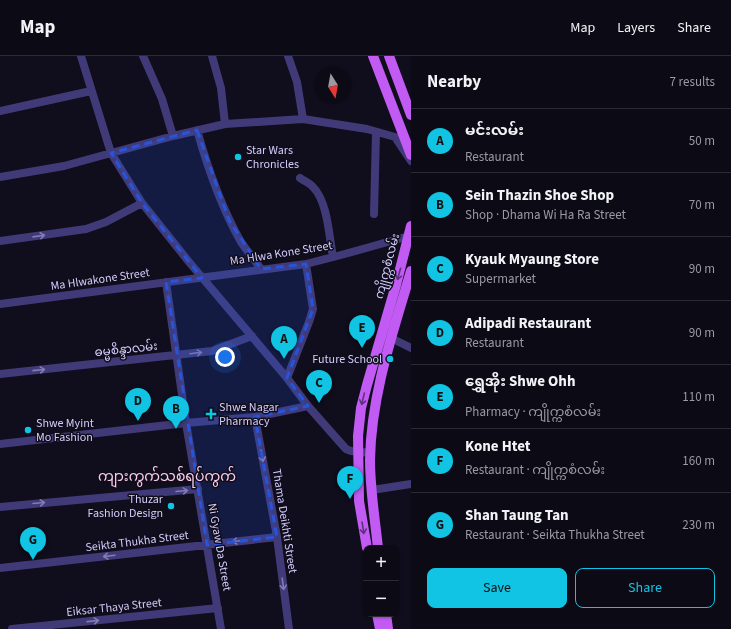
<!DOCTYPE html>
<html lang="en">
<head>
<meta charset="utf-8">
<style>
	:root { --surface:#0c0a15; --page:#1a1822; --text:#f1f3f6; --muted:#9a9aa0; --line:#2c2b34; --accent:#11c4e3 }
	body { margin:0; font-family:"Source Sans 3","Noto Sans Myanmar",sans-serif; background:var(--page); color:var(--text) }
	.controls { position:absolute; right:12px; bottom:12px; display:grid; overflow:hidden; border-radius:8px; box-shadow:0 1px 3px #0004 }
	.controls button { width:36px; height:36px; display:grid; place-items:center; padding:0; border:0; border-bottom:1px solid var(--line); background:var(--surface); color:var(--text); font:20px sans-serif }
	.compass { position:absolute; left:315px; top:12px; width:36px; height:36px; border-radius:50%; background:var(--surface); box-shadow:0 1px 3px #0004; rotate:169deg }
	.you { position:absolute; left:225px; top:301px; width:14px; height:14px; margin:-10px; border:3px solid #fff; border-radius:50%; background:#1a73e8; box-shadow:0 0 0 6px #1a73e833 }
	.badge { display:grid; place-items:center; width:26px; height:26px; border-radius:50%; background:var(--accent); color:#111; font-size:13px; font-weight:700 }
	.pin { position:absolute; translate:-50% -33px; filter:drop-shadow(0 1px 2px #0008) }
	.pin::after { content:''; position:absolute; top:21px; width:14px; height:12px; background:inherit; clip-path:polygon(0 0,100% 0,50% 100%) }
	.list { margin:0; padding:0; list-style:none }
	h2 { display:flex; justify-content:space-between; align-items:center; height:52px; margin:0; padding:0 16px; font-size:17px }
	h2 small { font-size:13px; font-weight:400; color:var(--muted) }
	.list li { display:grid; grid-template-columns:26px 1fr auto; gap:12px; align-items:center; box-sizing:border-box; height:64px; padding:0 16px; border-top:1px solid var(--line) }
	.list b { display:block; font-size:15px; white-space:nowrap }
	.list p { margin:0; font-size:13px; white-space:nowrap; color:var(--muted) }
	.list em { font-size:13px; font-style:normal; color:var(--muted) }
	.actions { display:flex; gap:8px; padding:12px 16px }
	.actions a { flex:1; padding:9px 0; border:1px solid var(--accent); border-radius:8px; text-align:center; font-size:14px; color:var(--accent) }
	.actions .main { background:var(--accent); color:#111 }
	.map { position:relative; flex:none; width:411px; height:573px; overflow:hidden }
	header { display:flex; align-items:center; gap:24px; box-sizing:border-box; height:56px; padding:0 20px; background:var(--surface); border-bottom:1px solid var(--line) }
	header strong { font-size:19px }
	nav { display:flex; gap:22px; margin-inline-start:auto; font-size:14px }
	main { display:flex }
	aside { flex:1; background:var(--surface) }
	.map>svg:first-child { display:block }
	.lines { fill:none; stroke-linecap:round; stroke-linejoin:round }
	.minor { stroke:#403b78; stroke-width:8 }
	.major { stroke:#c15bf3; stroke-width:10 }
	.oneway { stroke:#837cb3 }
	.oneway2 { stroke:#60307d }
	.marked { fill:#2654da; fill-opacity:0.2; stroke:#2654da; stroke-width:3; stroke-dasharray:8 5; stroke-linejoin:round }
	.poi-dot { fill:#11c4e3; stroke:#100d1c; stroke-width:1.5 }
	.labels { text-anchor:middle; stroke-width:3; stroke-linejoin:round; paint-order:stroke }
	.poi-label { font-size:12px; fill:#d4ccfb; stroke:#100d1c; text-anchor:start }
	.street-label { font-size:12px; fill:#d4ccfb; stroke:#100d1c }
	.quarter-label { font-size:14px; fill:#fbcee9; stroke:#100d1c }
</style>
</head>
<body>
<header>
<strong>Map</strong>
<nav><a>Map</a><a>Layers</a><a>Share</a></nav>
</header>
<main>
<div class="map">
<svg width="411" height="573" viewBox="0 0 411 573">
	<rect width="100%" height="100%" fill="#100d1c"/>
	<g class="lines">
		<path class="minor" d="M81,0L111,97L142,147L189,206L287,322L308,350L330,375L346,393L351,395L371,397
			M143,0L162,43L173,80
			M212,0L221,32L225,68
			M288,0L297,26L303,63
			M0,55L91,35
			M197,74C208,113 221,151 241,186C247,195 255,204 261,213
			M0,121L64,110L173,80L225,68L303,63L367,73L395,81L411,105
			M300,122C304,125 310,127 313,131C328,146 329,181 333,201
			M374,158L376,76
			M0,185L86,173L106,166L142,147
			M166,226L186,367L221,573
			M0,248L306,208L341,199L409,180
			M391,282L411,292
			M0,318L212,295L252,280
			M287,322L309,266L313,253L306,208
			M255,361L277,481L289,573
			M0,388L186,367L255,361L308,350
			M372,434L411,428
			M0,451L198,433
			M0,512L277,481
			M12,573L218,552"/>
		<path class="major" d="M373,0L411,99
			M389,0L411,59
			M367,492L359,445L358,380L361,352L367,329L396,229L411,170
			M378,492C375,463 370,434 370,404C371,339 393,276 411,215
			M377,558L380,573
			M386,558L388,573"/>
	</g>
	<defs><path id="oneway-shaft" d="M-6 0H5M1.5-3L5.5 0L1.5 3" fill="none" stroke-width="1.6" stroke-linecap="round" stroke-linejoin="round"/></defs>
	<g class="oneway">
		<use href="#oneway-shaft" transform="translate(39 180) rotate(-8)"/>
		<use href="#oneway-shaft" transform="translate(196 297) rotate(-7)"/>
		<use href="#oneway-shaft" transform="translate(39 314) rotate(-6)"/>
		<use href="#oneway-shaft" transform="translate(262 400) rotate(80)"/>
		<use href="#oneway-shaft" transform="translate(182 435) rotate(-5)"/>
		<use href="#oneway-shaft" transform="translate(39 447) rotate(-5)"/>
		<use href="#oneway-shaft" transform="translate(238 485) rotate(174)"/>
		<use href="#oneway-shaft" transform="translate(109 500) rotate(173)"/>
		<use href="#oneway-shaft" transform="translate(283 528) rotate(82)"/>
		<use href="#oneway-shaft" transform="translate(93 565) rotate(-6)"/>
	</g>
	<g class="oneway2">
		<use href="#oneway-shaft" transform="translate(399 218) rotate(105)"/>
		<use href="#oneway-shaft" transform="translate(363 343) rotate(103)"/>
		<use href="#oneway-shaft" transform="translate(363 472) rotate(81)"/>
	</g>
	<path class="marked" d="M197,74L229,164L261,213L306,208L313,253L287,322L308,350L255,361L277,481L207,489L166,226L202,222L142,147L111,97Z"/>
	<g class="poi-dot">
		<circle cx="238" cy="101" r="4"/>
		<circle cx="390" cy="303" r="4"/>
		<path d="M209 352h4v4h4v4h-4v4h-4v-4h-4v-4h4z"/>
		<circle cx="28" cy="374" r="4"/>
		<circle cx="171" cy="450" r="4"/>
	</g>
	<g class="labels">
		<g class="poi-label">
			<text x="246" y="98">Star Wars<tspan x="246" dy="14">Chronicles</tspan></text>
			<text x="382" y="307" text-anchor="end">Future School</text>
			<text x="219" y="355">Shwe Nagar<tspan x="219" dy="14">Pharmacy</tspan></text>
			<text x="36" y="371">Shwe Myint<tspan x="36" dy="14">Mo Fashion</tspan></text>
			<text x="163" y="447" text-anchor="end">Thuzar<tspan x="163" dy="14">Fashion Design</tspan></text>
		</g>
		<g class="street-label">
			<text transform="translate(281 197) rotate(-9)" y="4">Ma Hlwa Kone Street</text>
			<text transform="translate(387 210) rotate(-75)" y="4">ကျိုက္ကစံလမ်း</text>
			<text transform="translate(100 223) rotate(-8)" y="4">Ma Hlwakone Street</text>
			<text transform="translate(126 293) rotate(-6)" y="4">ဓမ္မစိန္ဒာလမ်း</text>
			<text transform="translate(285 465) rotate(81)" y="4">Thama Deikhti Street</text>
			<text transform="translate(137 485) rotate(-7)" y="4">Seikta Thukha Street</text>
			<text transform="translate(220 491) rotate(80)" y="4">Ni Gyaw Da Street</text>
			<text transform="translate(114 551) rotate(-6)" y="4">Eiksar Thaya Street</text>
		</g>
		<g class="quarter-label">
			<text x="167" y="425">ကျားကွက်သစ်ရပ်ကွက်</text>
		</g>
	</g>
</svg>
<div class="controls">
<button>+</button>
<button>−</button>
</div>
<svg class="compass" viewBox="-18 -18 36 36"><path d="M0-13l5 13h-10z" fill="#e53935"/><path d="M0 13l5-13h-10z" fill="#9a9aa0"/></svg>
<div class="you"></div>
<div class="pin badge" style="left:284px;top:303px">A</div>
<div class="pin badge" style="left:176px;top:373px">B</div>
<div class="pin badge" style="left:319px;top:347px">C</div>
<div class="pin badge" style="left:138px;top:365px">D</div>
<div class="pin badge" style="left:362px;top:292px">E</div>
<div class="pin badge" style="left:350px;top:443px">F</div>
<div class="pin badge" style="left:33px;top:504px">G</div>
</div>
<aside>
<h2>Nearby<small>7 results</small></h2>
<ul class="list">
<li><span class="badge">A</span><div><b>မင်းလမ်း</b><p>Restaurant</p></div><em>50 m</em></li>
<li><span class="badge">B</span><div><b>Sein Thazin Shoe Shop</b><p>Shop · Dhama Wi Ha Ra Street</p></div><em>70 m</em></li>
<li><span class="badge">C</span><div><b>Kyauk Myaung Store</b><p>Supermarket</p></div><em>90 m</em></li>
<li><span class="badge">D</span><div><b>Adipadi Restaurant</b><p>Restaurant</p></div><em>90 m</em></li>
<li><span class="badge">E</span><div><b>ရွှေအိုး Shwe Ohh</b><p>Pharmacy · ကျိုက္ကစံလမ်း</p></div><em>110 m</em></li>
<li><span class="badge">F</span><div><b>Kone Htet</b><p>Restaurant · ကျိုက္ကစံလမ်း</p></div><em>160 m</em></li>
<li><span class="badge">G</span><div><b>Shan Taung Tan</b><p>Restaurant · Seikta Thukha Street</p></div><em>230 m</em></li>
</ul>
<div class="actions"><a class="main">Save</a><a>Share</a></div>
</aside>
</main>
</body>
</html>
